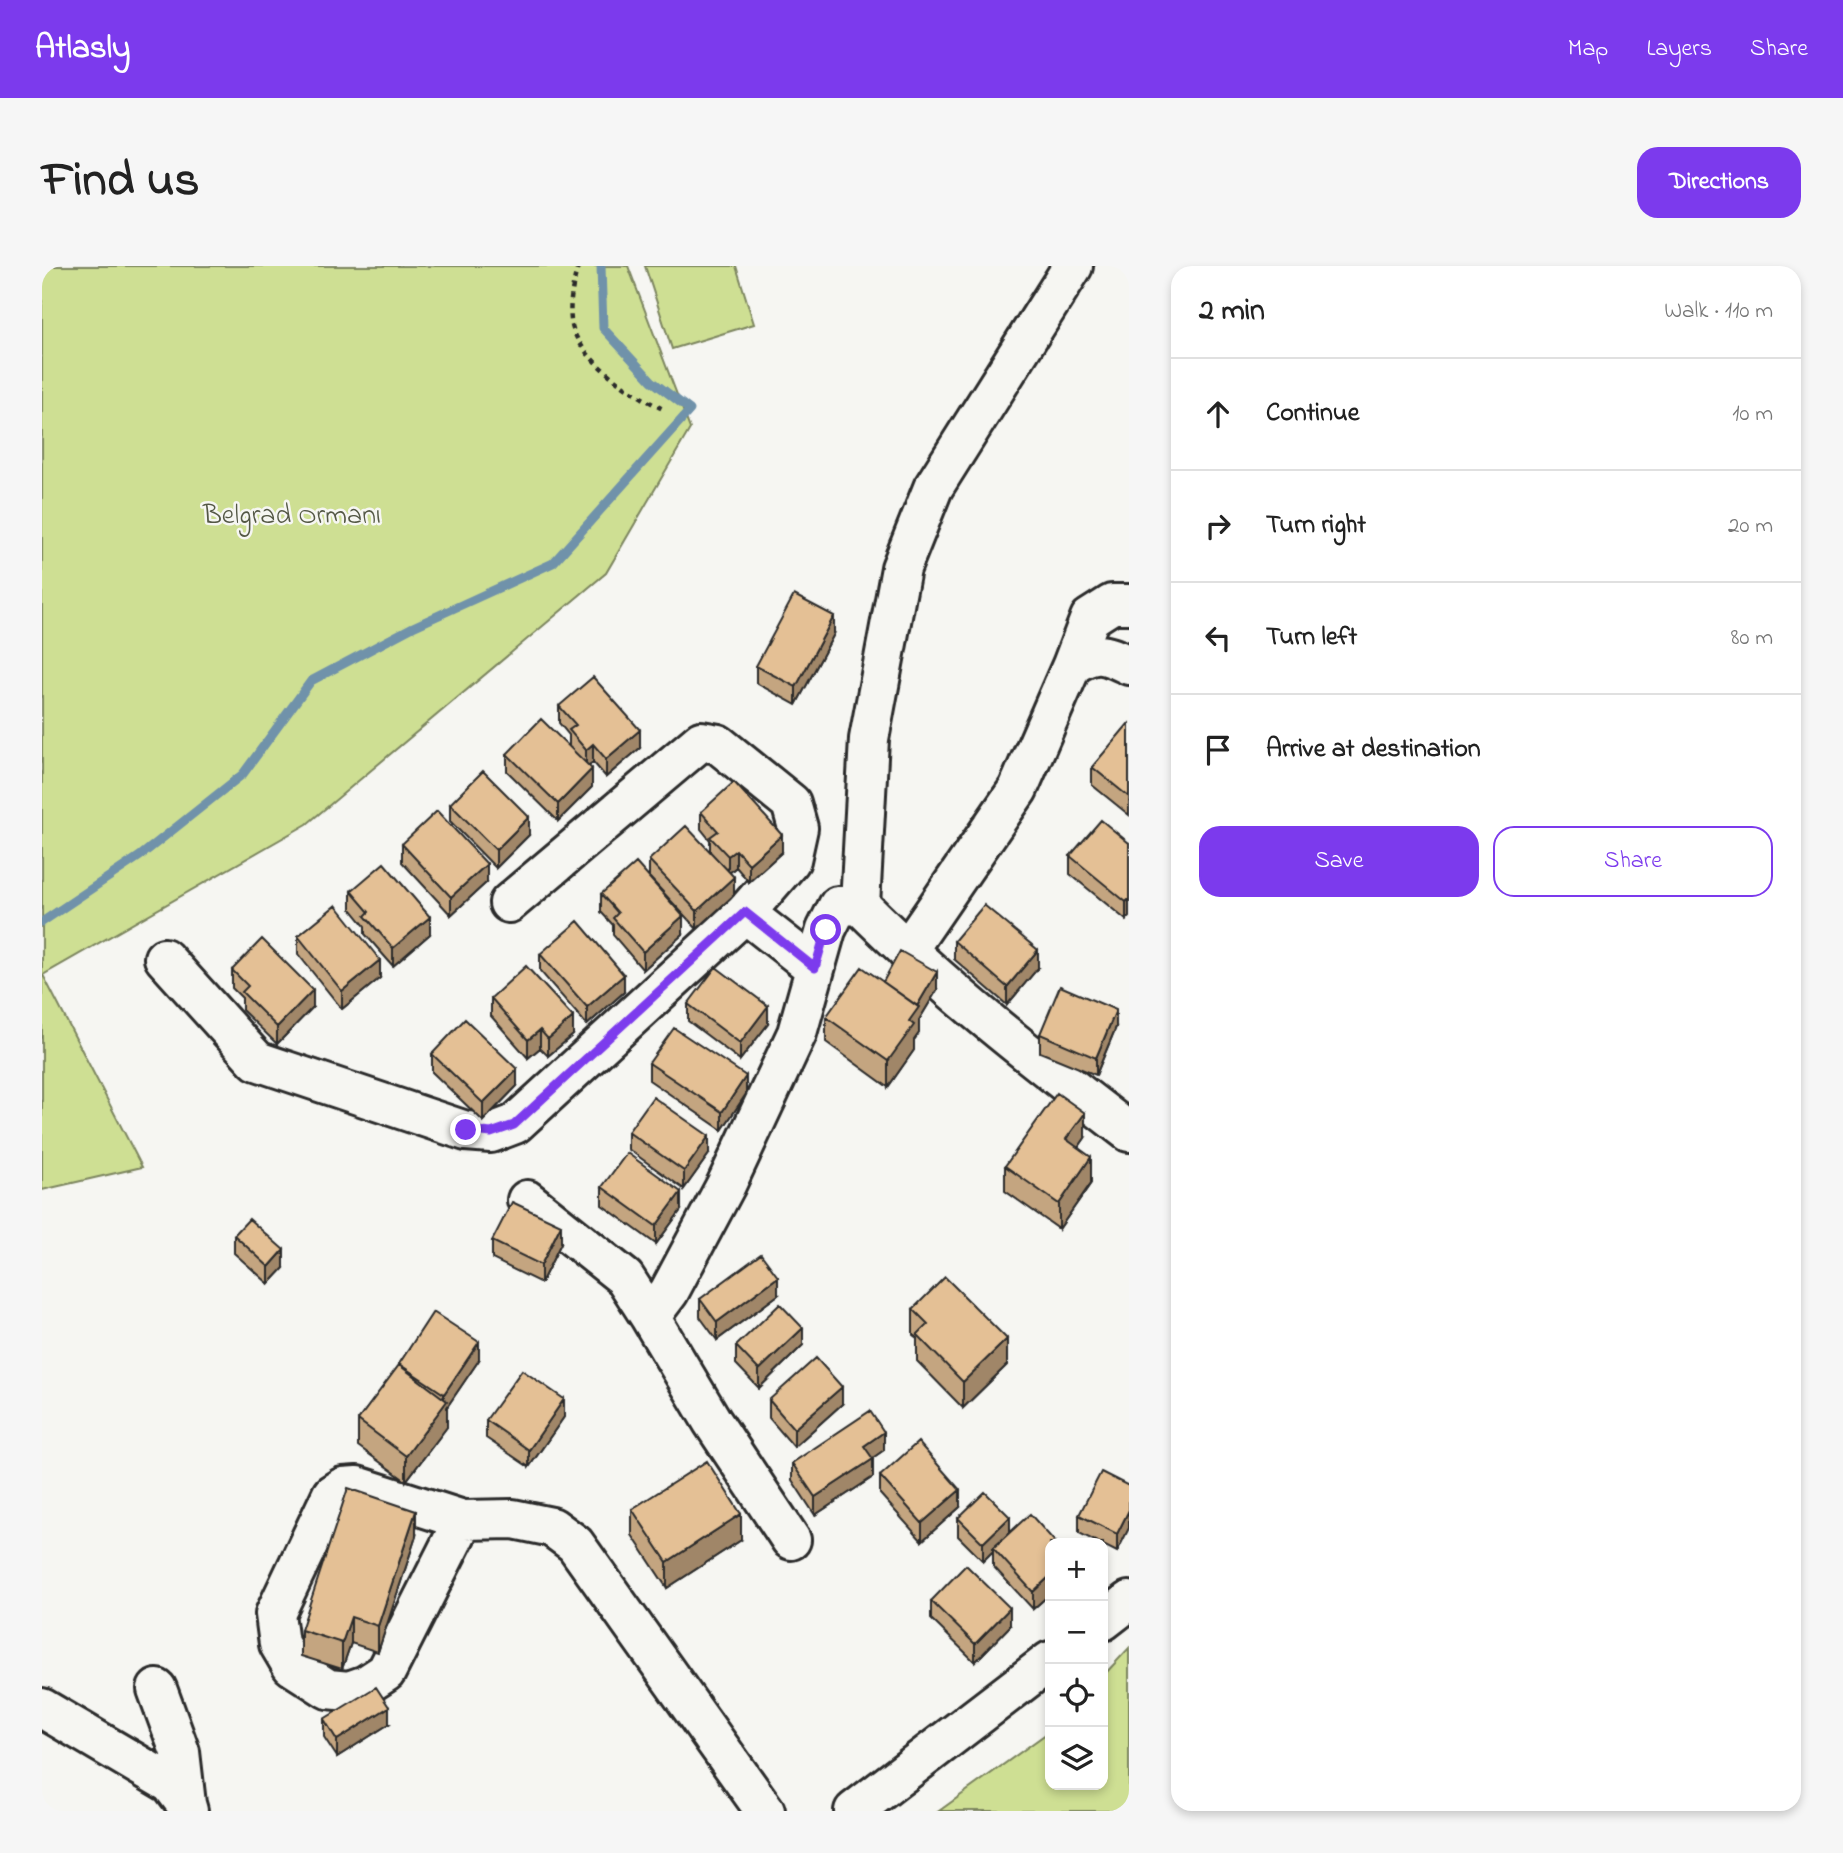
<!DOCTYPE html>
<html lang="en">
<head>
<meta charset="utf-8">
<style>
	:root { --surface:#fff; --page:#f6f6f6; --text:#222; --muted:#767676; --line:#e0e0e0; --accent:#7c3aed }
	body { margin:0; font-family:"Indie Flower",sans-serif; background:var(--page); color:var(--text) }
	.controls { position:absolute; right:21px; bottom:21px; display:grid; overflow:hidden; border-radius:14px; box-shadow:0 4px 10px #0003 }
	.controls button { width:63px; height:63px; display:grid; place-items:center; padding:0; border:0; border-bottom:2px solid var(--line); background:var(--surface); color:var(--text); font:35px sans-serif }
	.stop { position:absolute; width:21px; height:21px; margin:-16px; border:5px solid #7c3aed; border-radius:50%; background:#fff }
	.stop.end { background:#7c3aed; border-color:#fff; box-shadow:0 2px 7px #0008 }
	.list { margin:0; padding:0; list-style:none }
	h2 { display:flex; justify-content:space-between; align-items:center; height:91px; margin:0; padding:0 28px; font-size:30px }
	h2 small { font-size:23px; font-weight:400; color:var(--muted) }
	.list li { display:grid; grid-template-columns:46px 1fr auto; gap:21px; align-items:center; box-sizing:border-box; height:112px; padding:0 28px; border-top:2px solid var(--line) }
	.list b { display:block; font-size:26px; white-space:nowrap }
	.list em { font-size:23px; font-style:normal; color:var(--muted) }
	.actions { display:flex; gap:14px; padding:21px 28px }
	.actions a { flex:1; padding:16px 0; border:2px solid var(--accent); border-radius:21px; text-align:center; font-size:24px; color:var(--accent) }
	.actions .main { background:var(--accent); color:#fff }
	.icon { flex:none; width:38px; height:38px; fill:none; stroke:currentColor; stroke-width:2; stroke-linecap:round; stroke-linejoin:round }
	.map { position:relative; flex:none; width:1087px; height:1545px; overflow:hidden; border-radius:21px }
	header { display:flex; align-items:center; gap:42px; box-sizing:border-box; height:98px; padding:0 35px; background:var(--accent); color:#fff }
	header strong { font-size:33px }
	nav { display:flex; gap:38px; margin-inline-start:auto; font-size:24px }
	.intro { display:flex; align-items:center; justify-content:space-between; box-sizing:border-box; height:168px; padding:0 42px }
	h1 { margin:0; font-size:49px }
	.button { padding:18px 32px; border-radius:21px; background:var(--accent); color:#fff; font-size:24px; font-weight:700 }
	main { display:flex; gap:42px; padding:0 42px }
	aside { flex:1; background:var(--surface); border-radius:21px; box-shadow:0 4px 10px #0003 }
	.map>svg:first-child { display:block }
	.green { fill:#cedf93; stroke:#7c855f; stroke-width:2 }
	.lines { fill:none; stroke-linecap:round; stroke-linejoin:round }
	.stream { stroke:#7092aa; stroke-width:9 }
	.minor-casing { stroke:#2b2b2b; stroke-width:44 }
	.path { stroke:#2b2b2b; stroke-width:4.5; stroke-dasharray:5 5; stroke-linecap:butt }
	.minor { stroke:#f6f6f2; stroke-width:38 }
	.wall { fill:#c4a580; stroke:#2b2b2b; stroke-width:2 }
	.shaded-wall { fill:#a08668; stroke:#2b2b2b; stroke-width:2 }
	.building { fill:#e4c095; stroke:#2b2b2b; stroke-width:2 }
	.route { stroke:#7c3aed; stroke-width:9 }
	.labels { text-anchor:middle; stroke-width:5; stroke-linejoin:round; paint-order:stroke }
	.park-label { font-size:28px; fill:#545845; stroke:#f6f6f2 }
</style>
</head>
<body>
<header>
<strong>Atlasly</strong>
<nav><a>Map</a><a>Layers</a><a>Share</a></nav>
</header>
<div class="intro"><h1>Find us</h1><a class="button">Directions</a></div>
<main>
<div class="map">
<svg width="1087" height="1545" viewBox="0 0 1087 1545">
	<rect width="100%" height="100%" fill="#f6f6f2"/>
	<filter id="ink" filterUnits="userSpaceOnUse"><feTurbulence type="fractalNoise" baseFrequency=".0143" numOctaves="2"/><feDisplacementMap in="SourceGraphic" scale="14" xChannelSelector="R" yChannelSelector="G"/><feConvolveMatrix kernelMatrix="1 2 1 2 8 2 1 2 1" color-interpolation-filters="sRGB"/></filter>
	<g filter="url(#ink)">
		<path class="green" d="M0,0H586L648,163L564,307L265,558L1,709L100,901L0,924Z
			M603,0H694L712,58L630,83Z
			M1087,1382V1545H897L1008,1465V1519H1061V1410Z"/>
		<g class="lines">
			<path class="stream" d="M0,656L98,590L201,508L269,415L371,361L511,297L648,144L610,115L561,62L559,0"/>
			<defs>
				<path id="minor" d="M1030,399L1048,352L1070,338H1087
					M467,637L659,475L676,478L749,537L756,562L749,594L703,647
					M818,639L827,473L859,302L891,222L1031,0
					M865,685L976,523L1030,399C1055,384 1061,387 1087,399
					M122,692L215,795L424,865L449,867L473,858L703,647L773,702
					M485,934L583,1012L608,1051
					M421,1254L344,1406L324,1419L307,1425L286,1423L250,1400L237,1378L233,1348L290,1228L301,1221L315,1220L421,1254L471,1253L510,1261L533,1278L723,1545
					M749,1274L670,1155L608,1051L627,1026L684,919L755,767L784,664L796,640L818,639C901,722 993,794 1087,866
					M1061,1355L1087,1335
					M115,1423L138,1486L144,1538
					M0,1442L129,1518L144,1538L146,1545
					M812,1545L1008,1395"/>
			</defs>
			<use href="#minor" class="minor-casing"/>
			<path class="path" d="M536,0C531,17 527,36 529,54C533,91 590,128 621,143"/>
			<use href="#minor" class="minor"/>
		</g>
		<path class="wall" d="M792,368L754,439L714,417V400Z
			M517,440L598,482L564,511L551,496L546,500L550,521L516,555L465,505V488L527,481V469L517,457Z
			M1087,458V549L1050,519V501Z
			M408,538L487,569L454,602L408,555Z
			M659,546L740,586L707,616L694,601L688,606L692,629L655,663L607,611V594L668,585V574L659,563Z
			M1087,577L1084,654L1028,608V590Z
			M360,578L445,616L409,649L360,596Z
			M309,625L388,668L351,700L323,668V660L309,643Z
			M559,628L641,668L601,704L571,669V659L559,646Z
			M256,670L338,712L300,743L256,688Z
			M912,675L996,702L965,739L912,693Z
			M498,688L582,726L545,759L498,705Z
			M190,704L271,741L235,778L200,744V732L190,722Z
			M895,724L877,754V767L872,774V784L846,821L784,776V751Z
			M449,732L531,769L506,790L498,782L486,792L449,750Z
			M646,738L726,758L698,794L646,755Z
			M1074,761L1054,809L998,786V768Z
			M390,788L475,820L441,855L390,806Z
			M607,797L704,828L680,864L607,814Z
			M586,866L667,888L642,923L586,883Z
			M1043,872L1036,882L1049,917L1017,963L963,925V900Z
			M560,921L639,944L614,978L560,939Z
			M192,969L242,1002L227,1018L192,987Z
			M450,975L519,977L499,1017L450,993Z
			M736,1029L675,1074L658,1051V1033Z
			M871,1043L965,1099L921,1142L875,1095V1072L871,1069Z
			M761,1079L717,1122L694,1098V1080Z
			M437,1094L405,1141V1161L364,1215L316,1180V1154L357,1100V1098Z
			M727,1134L800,1138L752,1181L727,1152Z
			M522,1151L487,1201L444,1172V1154Z
			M842,1184L830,1192L831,1211L773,1249L750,1214V1197Z
			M838,1210L918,1241L880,1275L838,1228Z
			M1087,1220L1075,1286L1061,1279V1277H1057L1037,1267V1249Z
			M590,1243L699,1274L625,1322L590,1269Z
			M916,1252L1008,1277V1328L991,1343L951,1300V1285L941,1295L916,1270Z
			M374,1270L336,1386L309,1377L300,1403L259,1390V1364Z
			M889,1335L968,1360L933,1396L889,1353Z
			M282,1453L347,1458L295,1491L282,1471Z"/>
		<path class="shaded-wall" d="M792,350V368L754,439V421Z
			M598,464V482L564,511V493Z
			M551,478V496L544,501V484Z
			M550,503V521L516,555V538Z
			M487,551V569L454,602V584Z
			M740,569V586L707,616V598Z
			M694,584V601L686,608V590Z
			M445,598V616L409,649V631Z
			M692,611V629L655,663V645Z
			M1087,633V651L1084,654V636Z
			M641,650V668L601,704V686Z
			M388,651V668L351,700V682Z
			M996,684V702L965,739V721Z
			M338,694V712L300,743V725Z
			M895,706V724L877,754V767L872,774V784L846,821V795L875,740Z
			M582,709V726L545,759V741Z
			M271,724V741L235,778V761Z
			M726,740V758L698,794V777Z
			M1074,744V761L1054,809V792Z
			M531,751V769L506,790V773Z
			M498,764V782L486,792V774Z
			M475,803V820L441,855V837Z
			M704,810V828L680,864V846Z
			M1043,847V872L1024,899V873Z
			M667,870V888L642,923V905Z
			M1049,891V917L1017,963V938Z
			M639,926V944L614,978V960Z
			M519,959V977L499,1017V999Z
			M242,984V1002L227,1018V1001Z
			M736,1011V1029L675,1074V1056Z
			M761,1062V1079L717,1122V1104Z
			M965,1073V1099L921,1142V1116Z
			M437,1076V1094L405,1141V1161L364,1215V1190L402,1139V1128Z
			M800,1121V1138L752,1181V1163Z
			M522,1133V1151L487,1201V1184Z
			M842,1166V1184L822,1198V1180Z
			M831,1193V1211L773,1249V1231Z
			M918,1224V1241L880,1275V1257Z
			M1087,1244V1262L1075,1286V1268Z
			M374,1245V1270L336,1386V1360Z
			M699,1248V1274L625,1322V1296Z
			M968,1251V1268L951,1282V1285L941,1295V1277Z
			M1008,1310V1328L991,1343V1326Z
			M968,1342V1360L933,1396V1378Z
			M309,1351V1377L300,1403V1377Z
			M347,1441V1458L295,1491V1474Z"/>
		<path class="building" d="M752,329L792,350L754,421L714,400Z
			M551,411L598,464L564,493L551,478L544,484L527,464L534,459L517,440Z
			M499,453L550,503L516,538L465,488Z
			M1086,458H1087V531L1050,501Z
			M441,505L487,551L454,584L408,538Z
			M692,516L740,569L707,598L694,584L686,590L668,571L676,565L659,546Z
			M395,545L445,598L409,631L360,578Z
			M1059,554L1087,577V633L1084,636L1028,590Z
			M644,560L692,611L655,645L607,594Z
			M342,597L388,651L351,682L323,650L327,646L309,625Z
			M594,597L641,650L601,686L571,652L576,647L559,628Z
			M294,639L338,694L300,725L256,670Z
			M942,639L996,684L965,721L912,675Z
			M536,655L582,709L545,741L498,688Z
			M220,673L271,724L235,761L200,726L206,720L190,704Z
			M858,685L895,706L875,740L841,716Z
			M484,700L531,751L506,773L498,764L486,774L449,732Z
			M674,701L726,740L698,777L646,738Z
			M820,701L877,741L867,755L872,759L846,795L784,751Z
			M1018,720L1074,744L1054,792L998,768Z
			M423,753L475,803L441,837L390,788Z
			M632,762L704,810L680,846L607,797Z
			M1015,827L1043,847L1024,873L1049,891L1017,938L963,900Z
			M611,831L667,870L642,905L586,866Z
			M585,887L639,926L614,960L560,921Z
			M470,936L519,959L499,999L450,975Z
			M207,953L242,984L227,1001L192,969Z
			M719,988L736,1011L675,1056L658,1033Z
			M903,1011L965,1073L921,1116L875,1069L886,1058L871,1043Z
			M738,1038L761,1062L717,1104L694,1080Z
			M391,1046L437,1076L402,1128L357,1098Z
			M774,1092L800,1121L752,1163L727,1134Z
			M357,1099L405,1135L364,1190L316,1154Z
			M480,1104L522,1133L487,1184L444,1154Z
			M828,1145L842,1166L822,1180L831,1193L773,1231L750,1197Z
			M876,1176L918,1224L880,1257L838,1210Z
			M665,1195L699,1248L625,1296L590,1243Z
			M1059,1206L1087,1220V1244L1075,1268L1037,1249Z
			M306,1222L374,1245L336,1360L309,1351L300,1377L259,1364Z
			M943,1226L968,1251L941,1277L916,1252Z
			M988,1248L1014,1277H1008V1310L991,1326L951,1282Z
			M924,1299L968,1342L933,1378L889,1335Z
			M334,1421L347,1441L295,1474L282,1453Z"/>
	</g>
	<g class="lines" filter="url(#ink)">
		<path class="route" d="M424,864L449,867L472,859L703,646L773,702L784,664"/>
	</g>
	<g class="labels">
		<g class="park-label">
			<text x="250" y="257">Belgrad Ormanı</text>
		</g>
	</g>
</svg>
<div class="controls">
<button>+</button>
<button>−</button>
<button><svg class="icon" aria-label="locate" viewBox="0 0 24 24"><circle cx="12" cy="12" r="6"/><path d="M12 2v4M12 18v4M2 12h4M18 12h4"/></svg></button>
<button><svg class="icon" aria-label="layers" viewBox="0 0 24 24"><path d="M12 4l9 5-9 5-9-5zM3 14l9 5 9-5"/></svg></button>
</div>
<div class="stop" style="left:784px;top:664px"></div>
<div class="stop end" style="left:424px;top:864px"></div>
</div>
<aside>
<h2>2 min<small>Walk · 110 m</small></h2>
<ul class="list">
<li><svg class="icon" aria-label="ahead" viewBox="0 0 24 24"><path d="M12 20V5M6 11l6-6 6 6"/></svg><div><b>Continue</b></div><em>10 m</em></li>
<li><svg class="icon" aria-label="right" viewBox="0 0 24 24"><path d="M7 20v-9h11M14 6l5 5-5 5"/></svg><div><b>Turn right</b></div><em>20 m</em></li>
<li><svg class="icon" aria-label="left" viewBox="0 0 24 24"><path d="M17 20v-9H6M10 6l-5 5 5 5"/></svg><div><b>Turn left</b></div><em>80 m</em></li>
<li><svg class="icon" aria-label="arrive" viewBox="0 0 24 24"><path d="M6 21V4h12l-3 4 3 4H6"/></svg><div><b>Arrive at destination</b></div></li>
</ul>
<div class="actions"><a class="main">Save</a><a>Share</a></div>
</aside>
</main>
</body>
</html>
